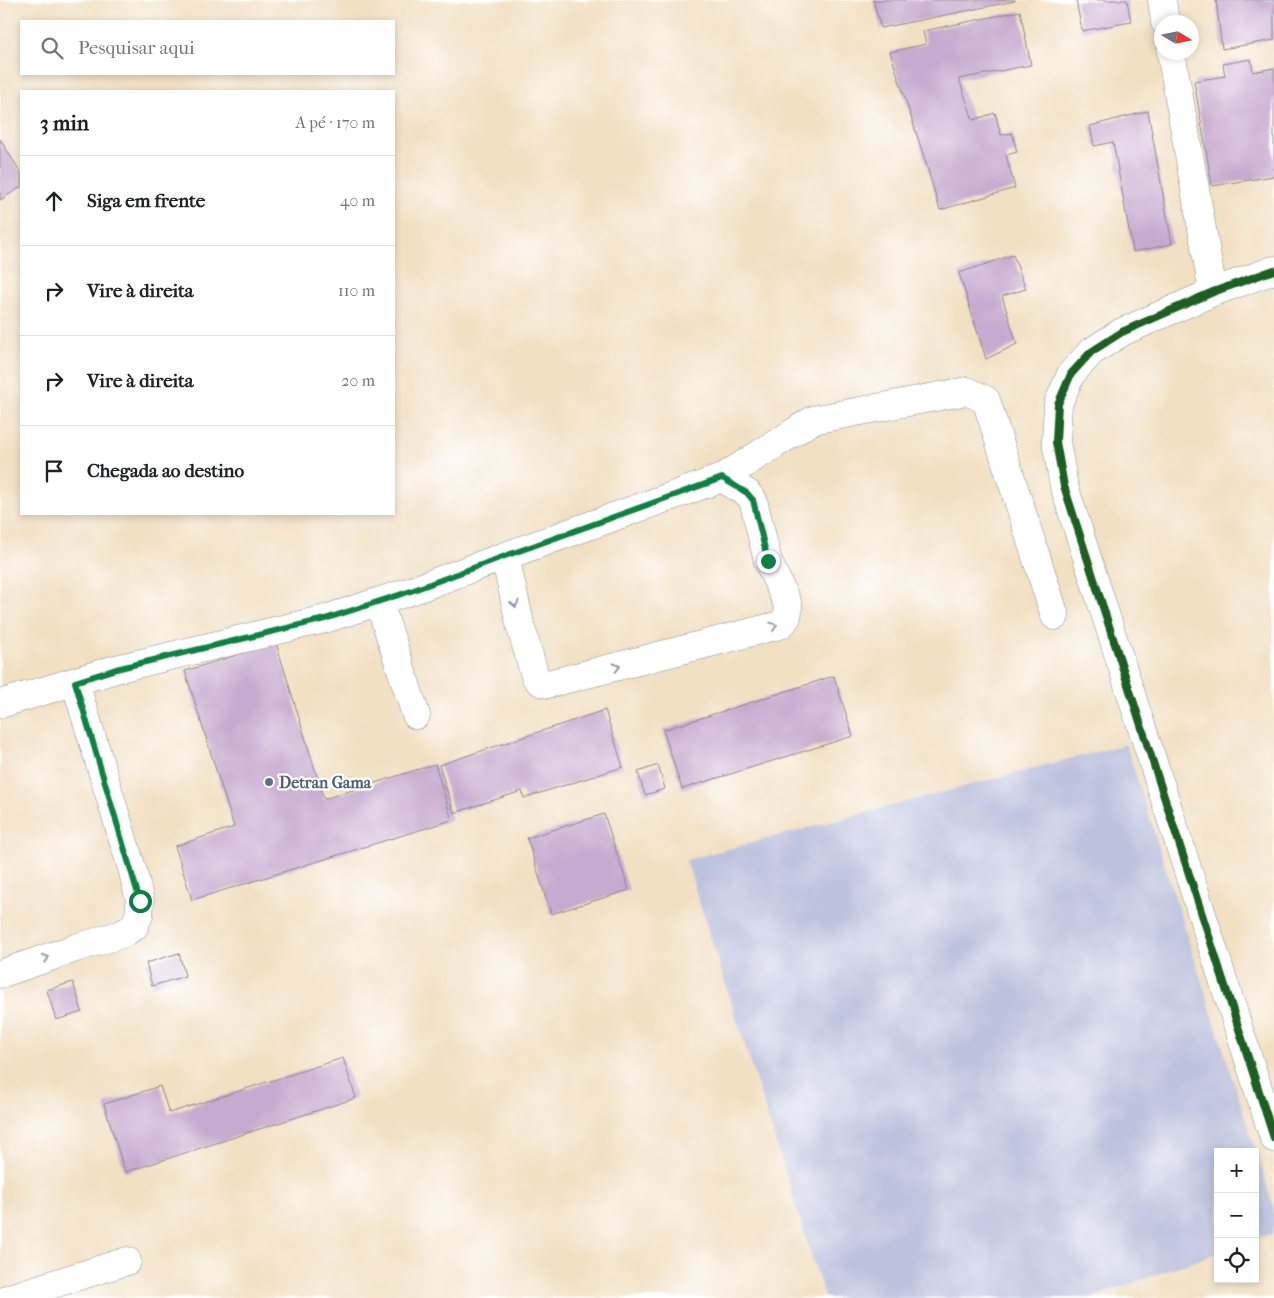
<!DOCTYPE html>
<html lang="pt">
<head>
<meta charset="utf-8">
<style>
	:root { --surface:#fff; --page:#f6f6f6; --text:#202124; --muted:#757577; --line:#e0e0e0 }
	body { margin:0; font-family:"IM FELL French Canon",serif; background:var(--page); color:var(--text) }
	.controls { position:absolute; right:15px; bottom:15px; display:grid; overflow:hidden; border-radius:0px; box-shadow:0 2px 8px #0003 }
	.controls button { width:45px; height:45px; display:grid; place-items:center; padding:0; border:0; border-bottom:1px solid var(--line); background:var(--surface); color:var(--text); font:25px sans-serif }
	.compass { position:absolute; left:1154px; top:15px; width:45px; height:45px; border-radius:50%; background:var(--surface); box-shadow:0 2px 8px #0003; rotate:100deg }
	.stop { position:absolute; width:15px; height:15px; margin:-11px; border:4px solid #0b8043; border-radius:50%; background:#fff }
	.stop.end { background:#0b8043; border-color:#fff; box-shadow:0 1px 5px #0008 }
	.list { margin:0; padding:0; list-style:none }
	h2 { display:flex; justify-content:space-between; align-items:center; height:65px; margin:0; padding:0 20px; font-size:21px }
	h2 small { font-size:16px; font-weight:400; color:var(--muted) }
	.list li { display:grid; grid-template-columns:32px 1fr auto; gap:15px; align-items:center; box-sizing:border-box; height:90px; padding:0 20px; border-top:1px solid var(--line) }
	.list b { display:block; font-size:19px; white-space:nowrap }
	.list em { font-size:16px; font-style:normal; color:var(--muted) }
	.icon { flex:none; width:28px; height:28px; fill:none; stroke:currentColor; stroke-width:2; stroke-linecap:round; stroke-linejoin:round }
	.map { position:relative; flex:none; width:1274px; height:1298px; overflow:hidden }
	.search { position:absolute; background:var(--surface); box-shadow:0 2px 8px #0003; left:20px; top:20px; width:375px; height:55px; display:flex; align-items:center; gap:12px; box-sizing:border-box; padding:0 18px; border-radius:0px; color:var(--muted); font-size:19px }
	.panel { position:absolute; background:var(--surface); box-shadow:0 2px 8px #0003; left:20px; top:90px; width:375px; height:425px; border-radius:0px }
	.map>svg:first-child { display:block }
	.industrial { fill:#bdc3de }
	.building { fill:#c7aacf }
	.lines { fill:none; stroke-linecap:round; stroke-linejoin:round }
	.minor-casing { stroke:#868890; stroke-width:29 }
	.minor { stroke:#fff; stroke-width:28 }
	.cycleway-casing { stroke:#fff; stroke-width:11 }
	.cycleway { stroke:#1b5e20; stroke-width:8 }
	.oneway { stroke:#8d97ae }
	.route { stroke:#0b8043; stroke-width:6 }
	.service-dot { fill:#5c6f8a; stroke:#fff; stroke-width:2 }
	.labels { text-anchor:middle; stroke-width:4.5; stroke-linejoin:round; paint-order:stroke }
	.service-label { font-size:16px; font-weight:bold; fill:#4e5e75; stroke:#fff; text-anchor:start }
</style>
</head>
<body>
<div class="map">
<svg width="1274" height="1298" viewBox="0 0 1274 1298">
	<rect width="100%" height="100%" fill="#fff"/>
	<filter id="ink" filterUnits="userSpaceOnUse"><feTurbulence type="fractalNoise" baseFrequency=".02" numOctaves="2"/><feDisplacementMap in="SourceGraphic" scale="10" xChannelSelector="R" yChannelSelector="G"/><feConvolveMatrix kernelMatrix="1 2 1 2 8 2 1 2 1" color-interpolation-filters="sRGB"/></filter>
	<filter id="wash" filterUnits="userSpaceOnUse"><feTurbulence type="fractalNoise" baseFrequency=".0096" numOctaves="4" result="noise"/><feDisplacementMap in="SourceGraphic" scale="20" xChannelSelector="R" yChannelSelector="G"/><feGaussianBlur stdDeviation="1.12" result="paint"/><feColorMatrix in="noise" values="0 0 0 0 0 0 0 0 0 0 0 0 0 0 0 0 0 1.4 0 .05"/><feComposite in="paint" operator="in"/></filter>
	<g filter="url(#wash)">
		<rect width="100%" height="100%" fill="#f2e0c3"/>
		<path class="industrial" d="M1126,744L1274,1208V1233L1255,1239V1152H1218V1253L1089,1298H825L686,860Z"/>
		<g id="blocks">
			<path class="building" d="M873,0H1015V1L881,28Z
				M1076,0H1127L1131,22L1082,31Z
				M1216,0H1274V40L1222,49Z
				M1020,11L1031,65L959,79L973,120L995,113L1001,135L1012,133L1017,152L1006,155L1015,188L940,210L923,154L890,52L926,44L923,31Z
				M1251,59L1253,72L1274,68V176L1212,186L1194,81L1225,76L1223,64Z
				M1148,111L1172,244L1133,252L1113,142L1094,146L1090,126Z
				M0,139L21,173V187L0,200Z
				M1013,255L1026,289L1002,296L1017,344L986,359L959,273Z
				M276,643L324,799L435,764L452,820L192,900L175,846L234,827L185,671Z
				M834,676L853,736L682,789L663,730Z
				M605,710L623,767L524,798L522,791L454,813L439,765Z
				M658,765L665,789L645,795L638,772Z
				M604,814L629,890L551,914L527,838Z
				M179,953L185,976L152,986L146,963Z
				M73,982L82,1012L56,1020L47,990Z
				M343,1058L356,1098L126,1172L124,1169L104,1104L160,1086L169,1113Z"/>
		</g>
	</g>
	<g filter="url(#ink)">
		<use href="#blocks" fill-opacity="0" stroke="#868890" stroke-width="1"/>
		<g class="lines">
			<defs>
				<path id="minor" d="M1162,0L1165,22
					M1171,52L1213,292
					M1274,270L1213,292L1122,332L1091,352L1071,374L1058,404L1056,442L1064,486L1274,1138
					M722,478L813,420L967,391L986,400L1055,616
					M379,602L416,715
					M0,704L116,669L325,619L411,591L505,556L722,478L747,493L753,500L768,561L788,605C789,615 787,619 780,625L548,684C542,683 539,682 535,676L521,628L505,556
					M0,974L76,948L122,934L134,927L139,915L140,901L133,872L75,682
					M9,1298L127,1261"/>
			</defs>
			<use href="#minor" class="minor-casing"/>
			<use href="#minor" class="minor"/>
			<defs>
				<path id="cycleway" d="M1274,270L1213,292L1122,332L1091,352L1071,374L1058,404L1056,442L1064,486L1274,1138"/>
			</defs>
			<use href="#cycleway" class="cycleway-casing"/>
			<use href="#cycleway" class="cycleway"/>
		</g>
		<defs><path id="oneway-chevron" d="M-2-3.5L2.5 0L-2 3.5" fill="none" stroke-width="1.6" stroke-linecap="round" stroke-linejoin="round" transform="scale(1.25)"/></defs>
		<g class="oneway">
			<use href="#oneway-chevron" transform="translate(515 604) rotate(77)"/>
			<use href="#oneway-chevron" transform="translate(774 626) rotate(-19)"/>
			<use href="#oneway-chevron" transform="translate(617 667) rotate(-14)"/>
			<use href="#oneway-chevron" transform="translate(46 958) rotate(-19)"/>
		</g>
	</g>
	<g class="lines" filter="url(#ink)">
		<path class="route" d="M140,901L75,682L116,669L325,619L411,591L505,556L722,478L747,493L753,500L768,561"/>
	</g>
	<circle class="service-dot" cx="269" cy="782" r="5"/>
	<g class="labels">
		<g class="service-label">
			<text x="279" y="788">Detran Gama</text>
		</g>
	</g>
</svg>
<div class="controls">
<button>+</button>
<button>−</button>
<button><svg class="icon" aria-label="locate" viewBox="0 0 24 24"><circle cx="12" cy="12" r="6"/><path d="M12 2v4M12 18v4M2 12h4M18 12h4"/></svg></button>
</div>
<svg class="compass" viewBox="-18 -18 36 36"><path d="M0-13l5 13h-10z" fill="#e53935"/><path d="M0 13l5-13h-10z" fill="#757577"/></svg>
<div class="stop" style="left:140px;top:901px"></div>
<div class="stop end" style="left:768px;top:561px"></div>
<div class="search"><svg class="icon" aria-label="search" viewBox="0 0 24 24"><circle cx="10" cy="10" r="6"/><path d="M15 15l6 6"/></svg>Pesquisar aqui</div>
<section class="panel">
<h2>3 min<small>A pé · 170 m</small></h2>
<ul class="list">
<li><svg class="icon" aria-label="ahead" viewBox="0 0 24 24"><path d="M12 20V5M6 11l6-6 6 6"/></svg><div><b>Siga em frente</b></div><em>40 m</em></li>
<li><svg class="icon" aria-label="right" viewBox="0 0 24 24"><path d="M7 20v-9h11M14 6l5 5-5 5"/></svg><div><b>Vire à direita</b></div><em>110 m</em></li>
<li><svg class="icon" aria-label="right" viewBox="0 0 24 24"><path d="M7 20v-9h11M14 6l5 5-5 5"/></svg><div><b>Vire à direita</b></div><em>20 m</em></li>
<li><svg class="icon" aria-label="arrive" viewBox="0 0 24 24"><path d="M6 21V4h12l-3 4 3 4H6"/></svg><div><b>Chegada ao destino</b></div></li>
</ul>
</section>
</div>
</body>
</html>
